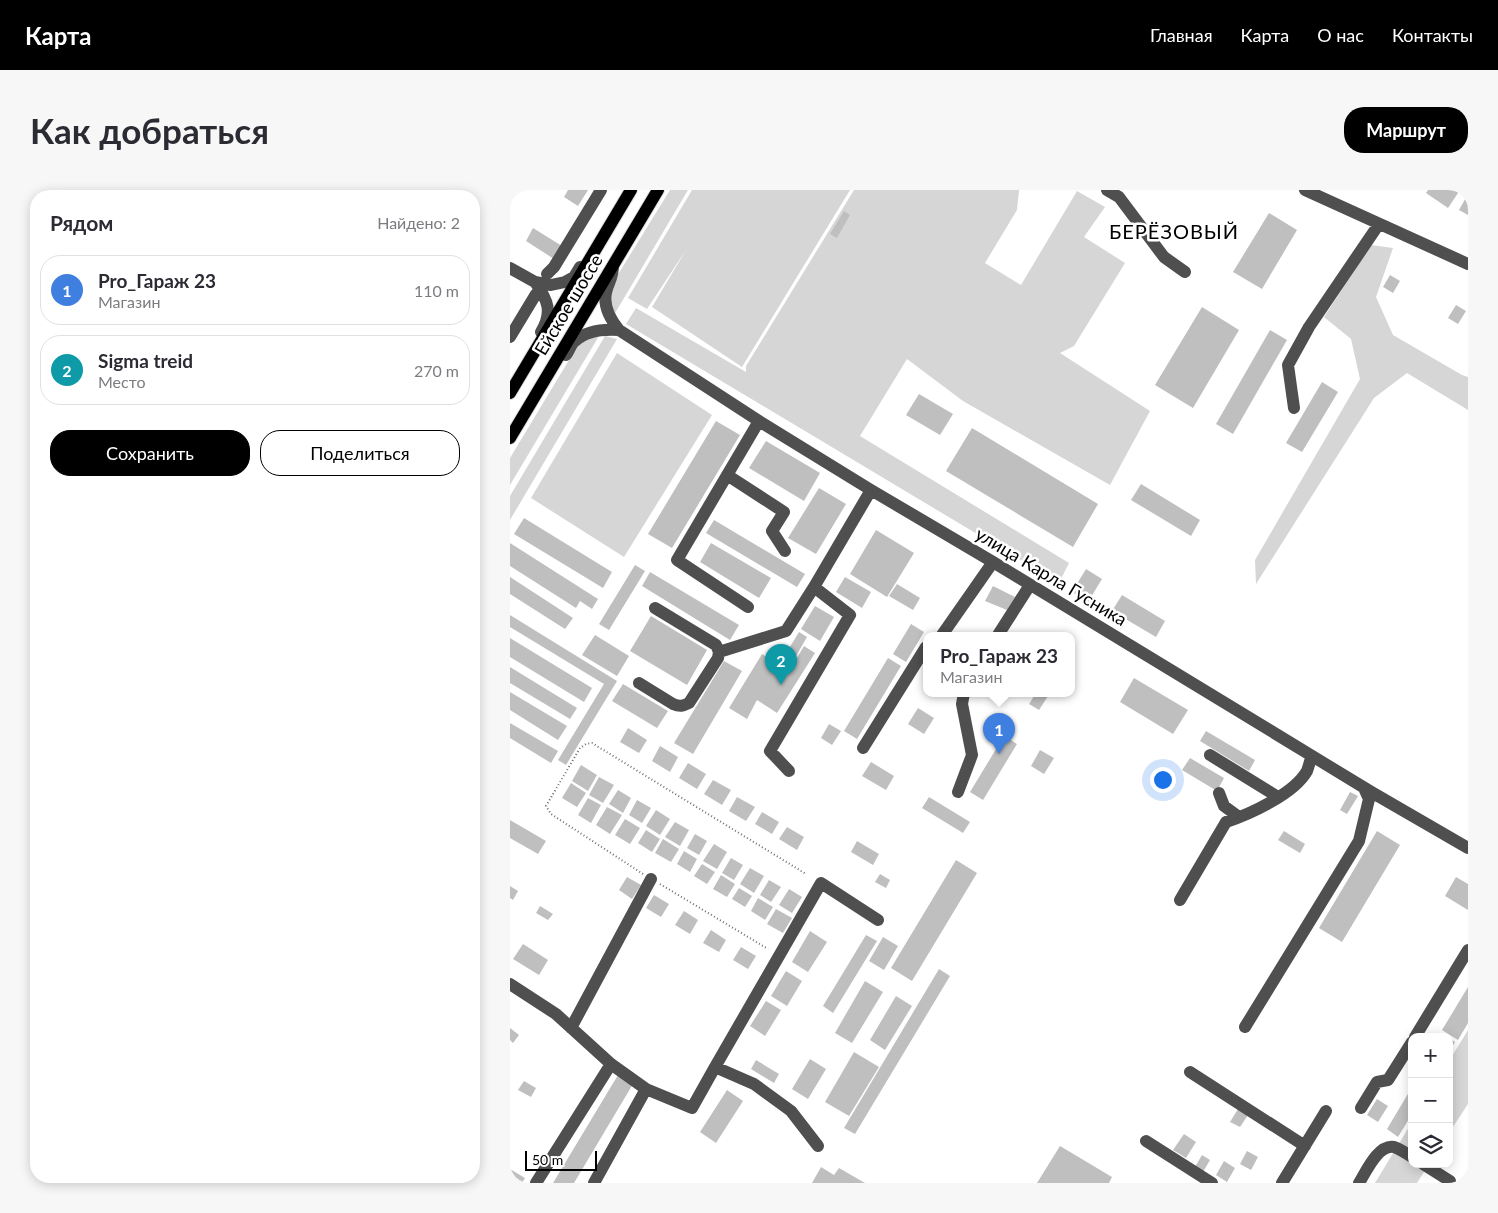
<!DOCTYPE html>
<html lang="ru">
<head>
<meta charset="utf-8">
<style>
	:root { --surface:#fff; --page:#f7f7f7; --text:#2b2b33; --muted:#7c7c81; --line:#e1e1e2; --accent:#000 }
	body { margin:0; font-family:Lato,sans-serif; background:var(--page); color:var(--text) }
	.controls { position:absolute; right:15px; bottom:15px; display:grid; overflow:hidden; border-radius:10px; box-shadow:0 2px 12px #0003 }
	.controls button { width:45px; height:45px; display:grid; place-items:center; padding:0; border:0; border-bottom:1px solid var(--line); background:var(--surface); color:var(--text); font:25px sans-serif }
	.scale { position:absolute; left:15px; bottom:12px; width:72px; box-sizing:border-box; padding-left:5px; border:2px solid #000; border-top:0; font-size:14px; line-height:18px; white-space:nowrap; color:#000; -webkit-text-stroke:4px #fff; paint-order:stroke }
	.you { position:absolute; left:652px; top:589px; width:18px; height:18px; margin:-12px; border:4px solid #fff; border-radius:50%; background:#1a73e8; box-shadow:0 0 0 8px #1a73e833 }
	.badge { display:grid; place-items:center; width:32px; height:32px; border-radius:50%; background:var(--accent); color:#fff; font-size:16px; font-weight:700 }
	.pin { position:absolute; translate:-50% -41px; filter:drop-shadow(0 1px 2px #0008) }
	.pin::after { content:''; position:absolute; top:26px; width:18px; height:15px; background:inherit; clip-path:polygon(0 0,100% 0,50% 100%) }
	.popup { position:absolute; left:413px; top:442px; width:152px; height:65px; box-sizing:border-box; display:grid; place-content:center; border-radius:10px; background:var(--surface); filter:drop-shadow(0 1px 4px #0005); font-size:16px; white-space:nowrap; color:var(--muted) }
	.popup b { font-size:19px; color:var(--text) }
	.popup::after { content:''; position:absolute; left:50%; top:100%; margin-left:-10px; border:10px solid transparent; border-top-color:var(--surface) }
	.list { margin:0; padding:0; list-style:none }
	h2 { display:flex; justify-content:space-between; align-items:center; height:65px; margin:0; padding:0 20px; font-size:21px }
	h2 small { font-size:16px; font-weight:400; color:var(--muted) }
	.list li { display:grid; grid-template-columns:32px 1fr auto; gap:15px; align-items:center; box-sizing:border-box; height:70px; margin:0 10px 10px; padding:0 10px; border:1px solid var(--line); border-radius:20px }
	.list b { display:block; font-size:19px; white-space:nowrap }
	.list p { margin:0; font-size:16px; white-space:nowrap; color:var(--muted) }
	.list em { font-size:16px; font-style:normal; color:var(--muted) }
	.actions { display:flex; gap:10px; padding:15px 20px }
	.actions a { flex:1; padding:11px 0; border:1px solid var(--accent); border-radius:20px; text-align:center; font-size:18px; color:var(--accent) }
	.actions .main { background:var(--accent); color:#fff }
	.icon { flex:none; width:28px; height:28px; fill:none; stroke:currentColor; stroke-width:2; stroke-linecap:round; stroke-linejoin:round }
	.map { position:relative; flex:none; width:958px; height:993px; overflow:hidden; border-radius:20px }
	header { display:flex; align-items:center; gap:30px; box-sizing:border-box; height:70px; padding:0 25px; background:var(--accent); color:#fff }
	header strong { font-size:24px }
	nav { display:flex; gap:28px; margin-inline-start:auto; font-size:18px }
	.intro { display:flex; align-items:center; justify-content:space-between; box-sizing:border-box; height:120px; padding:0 30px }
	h1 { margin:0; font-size:35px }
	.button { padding:12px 22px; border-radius:20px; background:var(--accent); color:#fff; font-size:18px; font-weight:700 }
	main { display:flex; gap:30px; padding:0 30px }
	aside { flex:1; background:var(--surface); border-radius:20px; box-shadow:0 2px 12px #0003 }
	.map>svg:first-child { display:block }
	.green { fill:#d6d6d6 }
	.building { fill:#bfbfbf }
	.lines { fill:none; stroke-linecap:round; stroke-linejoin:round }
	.major-casing { stroke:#dbdbdb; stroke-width:14 }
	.path { stroke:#717171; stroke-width:2; stroke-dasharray:1 2.5; stroke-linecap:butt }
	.minor { stroke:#4f4f4f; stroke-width:12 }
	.major { stroke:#000; stroke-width:12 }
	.labels { text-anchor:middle; stroke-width:5; stroke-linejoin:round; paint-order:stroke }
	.street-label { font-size:18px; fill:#000; stroke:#fff }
	.quarter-label { font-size:20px; letter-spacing:1px; fill:#000; stroke:#fff }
</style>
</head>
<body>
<header>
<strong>Карта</strong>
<nav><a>Главная</a><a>Карта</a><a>О нас</a><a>Контакты</a></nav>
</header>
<div class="intro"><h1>Как добраться</h1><a class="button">Маршрут</a></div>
<main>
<aside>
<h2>Рядом<small>Найдено: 2</small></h2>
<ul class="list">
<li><span class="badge" style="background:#3f7fe0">1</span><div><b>Pro_Гараж 23</b><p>Магазин</p></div><em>110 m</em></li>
<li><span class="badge" style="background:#0f9aa8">2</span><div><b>Sigma treid</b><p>Место</p></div><em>270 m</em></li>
</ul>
<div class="actions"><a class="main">Сохранить</a><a>Поделиться</a></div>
</aside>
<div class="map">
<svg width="958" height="993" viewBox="0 0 958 993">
	<rect width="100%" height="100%" fill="#fff"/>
	<path class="green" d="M160,0H178L104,125L100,112L107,86Z
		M182,0H340L232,177L142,117L176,60L137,119L118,108Z
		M344,0H509L507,20L475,73L511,95L567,1L595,17L574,47L615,73L564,156L550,163L640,221L600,295L453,211L397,169L350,246L559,373L549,393L116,134L126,118L236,182V176Z
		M861,55L883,58L866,107L883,145L952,185L958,187V220L897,183L864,208L746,394L745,370L850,189L841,149L814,127Z
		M89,146L0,295V268L65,160C71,151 80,149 89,146Z
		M95,146L107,149L0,330V306Z
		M107,163L202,225L114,367L21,308Z
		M958,840V914L939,943V871Z
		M902,932V974H919L907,993H865Z"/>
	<path class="building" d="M58,0H78L68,16L54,7Z
		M918,0H950L938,18L916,3Z
		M958,4V25L949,20Z
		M334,21L340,25L327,48L320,44Z
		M759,23L787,40L752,99L723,82Z
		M23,38L52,56L44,69L16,51Z
		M880,85L890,91L883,103L873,97Z
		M946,115L956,121L948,134L938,128Z
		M692,117L729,140L683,218L645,195Z
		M760,140L777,150L723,244L706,234Z
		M812,192L828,202L792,262L776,253Z
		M409,204L443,224L430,245L396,225Z
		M206,231L230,245L162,358L138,344Z
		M462,238L588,314L563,357L436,281Z
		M256,251L310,283L294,311L239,278Z
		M631,294L690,330L681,346L621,310Z
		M309,298L336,314L306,364L278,348Z
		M14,328L102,382L93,398L4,344Z
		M204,330L295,384L287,397L196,343Z
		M366,340L404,363L377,407L340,384Z
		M0,353L88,409L82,419L70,411L66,418L0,376Z
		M201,353L261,388L249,408L190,372Z
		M125,375L135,381L99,440L89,434Z
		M576,379L592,389L578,412L562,402Z
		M140,382L229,435L220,450L132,396Z
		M0,387L63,428L55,439L0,404Z
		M335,387L361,402L352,418L326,402Z
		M387,394L410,408L403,420L379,406Z
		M483,396L505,407L497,420L475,411Z
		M612,405L655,431L646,447L602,421Z
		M305,416L324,427L310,451L291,439Z
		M0,425L107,491L56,575L48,570L94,494L0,437Z
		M141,426L197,460L177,495L120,461Z
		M401,434L414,442L396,472L383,464Z
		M289,442L297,447L281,475L272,470Z
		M85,445L119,466L107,486L72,465Z
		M0,448L82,498L74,512L0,467Z
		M294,456L305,463L267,523L247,510L237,529L219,518L252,464L279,481Z
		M378,468L391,476L347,549L334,541Z
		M214,471L232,481L183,564L164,553Z
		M0,477L67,518L60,529L0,493Z
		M624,488L678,520L663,544L610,512Z
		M113,494L158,521L147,538L102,511Z
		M0,502L57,536L48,550L0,520Z
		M526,503H540L529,520L519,514Z
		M408,518L424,528L414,544L398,534Z
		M0,533L48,561L41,573L0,548Z
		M319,534L331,541L322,555L311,548Z
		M118,538L137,550L129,563L110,552Z
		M696,541L745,570L739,581L690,551Z
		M494,546L507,554L473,610L460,602Z
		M150,556L168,567L160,582L142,571Z
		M530,560L544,568L534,584L521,576Z
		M680,568L714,588L707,601L672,580Z
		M361,572L384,586L376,600L352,586Z
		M178,573L196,584L187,599L169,588Z
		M71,575L87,585L78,601L62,591Z
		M89,587L104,595L93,613L79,605Z
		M203,590L221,600L212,615L194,604Z
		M61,593L76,603L67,617L52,608Z
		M108,600L121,608L113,623L99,614Z
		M840,602L848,606L837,624L830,620Z
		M227,607L245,617L236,631L219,621Z
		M419,607L460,632L453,643L412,618Z
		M78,608L91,615L81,633L68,625Z
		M127,610L141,618L132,633L119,625Z
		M97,617L112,625L100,644L86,635Z
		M146,620L160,629L150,645L136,636Z
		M252,622L269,632L262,644L245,634Z
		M115,629L130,638L120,654L105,645Z
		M0,630L36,651L28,664L0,648Z
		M165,632L179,640L170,656L155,647Z
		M277,637L294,647L287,660L269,649Z
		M136,640L150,649L142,662L128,653Z
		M774,641L795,654L790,663L768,650Z
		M867,641L890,655L832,752L809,738Z
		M185,644L197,651L189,665L177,658Z
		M153,649L169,659L161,672L145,663Z
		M347,651L369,664L363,675L341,662Z
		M204,654L217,662L207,679L193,671Z
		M174,661L187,669L180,682L167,674Z
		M221,668L233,675L224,690L212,683Z
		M446,670L467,683L402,791L381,778Z
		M192,674L205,682L197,694L184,686Z
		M240,678L254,686L244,703L230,694Z
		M370,684L380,690L376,698L365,692Z
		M211,685L225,694L217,707L203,699Z
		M117,687L131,695L122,709L109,700Z
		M946,687L958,694V720L935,706Z
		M259,690L271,697L261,712L250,705Z
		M0,696L8,701L3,710L0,708Z
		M229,698L242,706L235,717L222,709Z
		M279,699L292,707L282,723L269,715Z
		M144,705L159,714L151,727L136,718Z
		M248,708L263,717L255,730L241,721Z
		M30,716L43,724L38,730L26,723Z
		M266,719L282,728L273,743L257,734Z
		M174,721L188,730L180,744L165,735Z
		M201,740L216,750L209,762L193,753Z
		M300,741L317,752L298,782L282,772Z
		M356,745L367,751L323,823L313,816Z
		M373,747L388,756L374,780L359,771Z
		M13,754L38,770L29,785L3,769Z
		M231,757L246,766L238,779L223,770Z
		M429,779L440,786L345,944L334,938Z
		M276,781L292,791L277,816L261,806Z
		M355,791L373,802L342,853L325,843Z
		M958,797V833L948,850L932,840Z
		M386,806L402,816L375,860L360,850Z
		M256,811L271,820L255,846L240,836Z
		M0,838L9,845L3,853L0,850Z
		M939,848L945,852L939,862Z
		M344,862L369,877L339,926L315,912Z
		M300,869L316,879L298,909L282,899Z
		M246,870L269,884L264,893L241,879Z
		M108,885L123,894L64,993H43Z
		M14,891L26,898L21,907L8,900Z
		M902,897V924L888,947L877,939Z
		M217,900L233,911L206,953L190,942Z
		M867,909L878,916L868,932L857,925Z
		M728,919L738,925L730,937L720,932Z
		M674,944L686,952L676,968L663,960Z
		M550,956L602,987L599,993H527Z
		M737,961L748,967L741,980L730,974Z
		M692,965L700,970L693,982L685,977Z
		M714,971L725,978L717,992L706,985Z
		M311,977L324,985L329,978L355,993H302Z
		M0,979L15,988L12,993H0Z"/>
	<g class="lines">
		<defs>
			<path id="major" d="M0,203L121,0
				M0,248L148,0"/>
		</defs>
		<use href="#major" class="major-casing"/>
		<path class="path" d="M133,684L41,624L36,616L70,558L76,554L82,553L296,684
			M150,694L258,759"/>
		<path class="minor" d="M597,0L609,7L654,67L675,82
			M795,0L958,74
			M103,76C103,88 98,93 96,103C93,117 100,129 109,140L249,231L361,300L483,372L863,603L958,658
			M0,78L25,92L41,95L55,92L64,87L70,77
			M37,84L44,77L91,0
			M25,92C38,110 43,122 31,142
			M0,147L26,104
			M56,165C59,161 61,154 65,151C76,141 94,139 109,140
			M784,218L778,175L799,137L869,34
			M217,285L274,322L262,341L275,361
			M238,417L167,370L249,231
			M432,445L483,372
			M488,445L520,395
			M209,462L276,441L304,397L361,300
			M129,493L163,514C170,517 173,516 179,513L208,468L209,462L206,455L145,418
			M353,558L416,457
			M700,565L768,607
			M279,581L260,561L340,425L304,397
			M448,602L462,565L452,514L454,503
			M709,603L714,616L729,627
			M670,710L716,632C740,624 784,604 797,581C799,576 800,570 802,566
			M0,794L46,824L101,874L136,899L84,993
			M735,837L849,651L859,609L854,598
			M61,838L141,689
			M905,847L958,760
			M205,877L311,693L368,730
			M680,882L795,956
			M136,899L182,918L205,877L244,894L281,921L308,956
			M851,918L867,892L878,890L902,852
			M636,951L702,993
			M913,974L940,991
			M26,993L101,874
			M772,993L816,921
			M849,993C856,982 868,954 884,957C890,959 896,963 902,967"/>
		<use href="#major" class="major"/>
	</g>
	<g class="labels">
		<g class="street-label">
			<text transform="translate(59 115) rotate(-59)" y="6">Ейское шоссе</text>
			<text transform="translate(541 387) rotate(31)" y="6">улица Карла Гусника</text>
		</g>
		<g class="quarter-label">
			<text x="664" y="49">БЕРЁЗОВЫЙ</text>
		</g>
	</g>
</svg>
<div class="controls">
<button>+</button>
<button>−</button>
<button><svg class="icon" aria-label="layers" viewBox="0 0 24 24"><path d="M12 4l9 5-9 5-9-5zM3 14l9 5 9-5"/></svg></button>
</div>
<div class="scale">50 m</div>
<div class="you"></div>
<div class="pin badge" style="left:489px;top:564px;background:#3f7fe0">1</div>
<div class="popup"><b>Pro_Гараж 23</b>Магазин</div>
<div class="pin badge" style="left:271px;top:495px;background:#0f9aa8">2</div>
</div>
</main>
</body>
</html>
